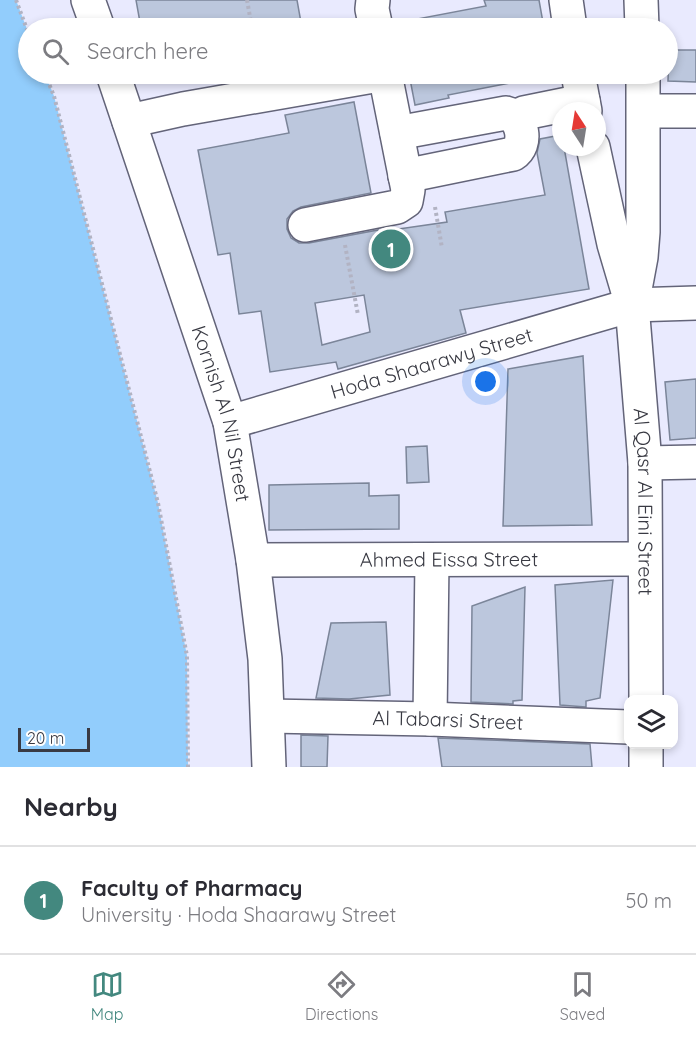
<!DOCTYPE html>
<html lang="en">
<head>
<meta charset="utf-8">
<style>
	:root { --surface:#fff; --page:#f2f2f3; --text:#2b2b33; --muted:#7c7c81; --line:#e1e1e2; --accent:#43887f }
	body { margin:0; font-family:Quicksand,sans-serif; background:var(--page); color:var(--text) }
	.controls { position:absolute; right:18px; bottom:18px; display:grid; overflow:hidden; border-radius:12px; box-shadow:0 3px 9px #0003 }
	.controls button { width:54px; height:54px; display:grid; place-items:center; padding:0; border:0; border-bottom:2px solid var(--line); background:var(--surface); color:var(--text); font:30px sans-serif }
	.compass { position:absolute; left:552px; top:102px; width:54px; height:54px; border-radius:50%; background:var(--surface); box-shadow:0 3px 9px #0003; rotate:348deg }
	.scale { position:absolute; left:18px; bottom:15px; width:72px; box-sizing:border-box; padding-left:6px; border:3px solid #393a43; border-top:0; font-size:16px; line-height:21px; white-space:nowrap; color:#393a43; -webkit-text-stroke:4px #fff; paint-order:stroke }
	.you { position:absolute; left:486px; top:382px; width:21px; height:21px; margin:-15px; border:4px solid #fff; border-radius:50%; background:#1a73e8; box-shadow:0 0 0 9px #1a73e833 }
	.badge { display:grid; place-items:center; width:39px; height:39px; border-radius:50%; background:var(--accent); color:#fff; font-size:20px; font-weight:700 }
	.pin { position:absolute; translate:-50% -50%; border:3px solid #fff; box-shadow:0 2px 6px #0006 }
	.list { margin:0; padding:0; list-style:none }
	h2 { display:flex; justify-content:space-between; align-items:center; height:78px; margin:0; padding:0 24px; font-size:26px }
	h2 small { font-size:20px; font-weight:400; color:var(--muted) }
	.list li { display:grid; grid-template-columns:39px 1fr auto; gap:18px; align-items:center; box-sizing:border-box; height:108px; padding:0 24px; border-top:2px solid var(--line) }
	.list b { display:block; font-size:22px; white-space:nowrap }
	.list p { margin:0; font-size:20px; white-space:nowrap; color:var(--muted) }
	.list em { font-size:20px; font-style:normal; color:var(--muted) }
	.icon { flex:none; width:33px; height:33px; fill:none; stroke:currentColor; stroke-width:2; stroke-linecap:round; stroke-linejoin:round }
	.map { position:relative; flex:none; width:696px; height:767px; overflow:hidden }
	.search { position:absolute; background:var(--surface); box-shadow:0 3px 9px #0003; left:18px; right:18px; top:18px; height:66px; display:flex; align-items:center; gap:15px; box-sizing:border-box; padding:0 21px; border-radius:33px; color:var(--muted); font-size:22px }
	.sheet { height:186px; background:var(--surface) }
	nav { display:flex; justify-content:space-around; align-items:center; box-sizing:border-box; height:84px; border-top:2px solid var(--line); background:var(--surface); font-size:16px; color:var(--muted) }
	nav a { display:grid; justify-items:center; gap:3px }
	nav .on { color:var(--accent) }
	.map>svg:first-child { display:block }
	.water { fill:#92cdfc }
	.building { fill:#bcc7dd; stroke:#7b8599; stroke-width:1.5; fill-rule:evenodd }
	.lines { fill:none; stroke-linecap:round; stroke-linejoin:round }
	.minor-casing { stroke:#636479; stroke-width:36 }
	.highway-casing { stroke:#636479; stroke-width:36 }
	.path { stroke:#b2b3c3; stroke-width:4; stroke-dasharray:3 3; stroke-linecap:butt }
	.minor { stroke:#fff; stroke-width:33 }
	.highway { stroke:#fff; stroke-width:33 }
	.labels { text-anchor:middle; stroke-width:4.5; stroke-linejoin:round; paint-order:stroke }
	.street-label { font-size:20px; fill:#393a43; stroke:#fff }
</style>
</head>
<body>
<div class="map">
<svg width="696" height="767" viewBox="0 0 696 767">
	<rect width="100%" height="100%" fill="#e9eafe"/>
	<path class="water" d="M0,0H16L28,32V74H45L54,96L158,503L187,656L188,767H0Z"/>
	<path class="building" d="M136,0H297L302,28H141Z
		M484,0H539L544,28H418L417,19L486,6Z
		M669,50H696V82L668,81Z
		M409,74H510V83L448,95L449,98L415,105Z
		M354,102L371,193L301,207L293,211L287,219V229L291,238L299,243H309L378,230V232L447,222L445,212L545,195L537,153L540,139L561,135V147H564L589,289L460,310L466,333L338,369L336,362L270,372L261,311L239,314L230,253L218,255L198,150L289,133L285,115ZM364,295L370,332L322,345L315,303Z
		M583,356L592,525L503,526L508,369Z
		M696,379V438L670,440L665,382Z
		M427,446L429,482L407,483L406,447Z
		M369,483V496L399,495V529L269,530V485Z
		M613,580L600,698L586,701V707L560,705L555,585Z
		M525,587L522,700L513,701V704L471,702L472,606Z
		M386,622L390,695L349,699L316,698L331,623Z
		M301,735L328,736L327,767H301Z
		M438,738L590,744L592,767H442Z"/>
	<g class="lines">
		<defs>
			<g id="minor">
				<path d="M373,0L372,9L376,28"/>
				<path d="M644,111H696"/>
				<path d="M515,117L524,113L583,101"/>
				<path d="M129,121L183,109L385,74"/>
				<path d="M397,133L506,113C523,117 528,145 513,154L405,176"/>
				<path d="M305,225L397,207L406,201L408,190L385,74"/>
				<path id="s1" d="M230,422L632,305L696,303"/>
				<path d="M645,463L696,462"/>
				<path id="s2" d="M253,560L644,559"/>
				<path id="s3" d="M268,716L430,719L628,727"/>
				<path d="M430,719L432,560"/>
			</g>
			<g id="highway">
				<path d="M88,0L98,28"/>
				<path d="M566,0L570,28"/>
				<path d="M641,0L642,28"/>
				<path id="s4" d="M113,74L230,422L253,560L265,659L269,767"/>
				<path d="M578,74L585,111"/>
				<path id="s5" d="M593,147L614,244L632,305L645,463L646,700"/>
				<path d="M633,300L641,257L643,232V74"/>
				<path d="M646,767V744"/>
			</g>
		</defs>
		<use href="#minor" class="minor-casing"/>
		<use href="#highway" class="highway-casing"/>
		<path class="path" d="M16,0L28,32
			M247,0L252,28
			M45,74L54,96L158,503L187,656L188,767
			M435,207L442,248
			M345,245L358,315"/>
		<use href="#minor" class="minor"/>
		<use href="#highway" class="highway"/>
	</g>
	<g class="labels">
		<g class="street-label">
			<text dy="7" stroke="none"><textPath href="#s1" startOffset="210">Hoda Shaarawy Street</textPath></text>
			<text dy="7" stroke="none"><textPath href="#s4" startOffset="357">Kornish Al Nil Street</textPath></text>
			<text dy="7" stroke="none"><textPath href="#s5" startOffset="360">Al Qasr Al Eini Street</textPath></text>
			<text dy="7" stroke="none"><textPath href="#s2" startOffset="196">Ahmed Eissa Street</textPath></text>
			<text dy="7" stroke="none"><textPath href="#s3" startOffset="180">Al Tabarsi Street</textPath></text>
		</g>
	</g>
</svg>
<div class="controls">
<button><svg class="icon" aria-label="layers" viewBox="0 0 24 24"><path d="M12 4l9 5-9 5-9-5zM3 14l9 5 9-5"/></svg></button>
</div>
<svg class="compass" viewBox="-18 -18 36 36"><path d="M0-13l5 13h-10z" fill="#e53935"/><path d="M0 13l5-13h-10z" fill="#7c7c81"/></svg>
<div class="scale">20 m</div>
<div class="you"></div>
<div class="pin badge" style="left:391px;top:249px">1</div>
<div class="search"><svg class="icon" aria-label="search" viewBox="0 0 24 24"><circle cx="10" cy="10" r="6"/><path d="M15 15l6 6"/></svg>Search here</div>
</div>
<section class="sheet">
<h2>Nearby<small></small></h2>
<ul class="list">
<li><span class="badge">1</span><div><b>Faculty of Pharmacy</b><p>University · Hoda Shaarawy Street</p></div><em>50 m</em></li>
</ul>
</section>
<nav>
<a class="on"><svg class="icon" aria-label="map" viewBox="0 0 24 24"><path d="M3 6l6-2 6 2 6-2v14l-6 2-6-2-6 2zM9 4v14M15 6v14"/></svg>Map</a>
<a><svg class="icon" aria-label="directions" viewBox="0 0 24 24"><path d="M12 3l9 9-9 9-9-9zM9 14v-3h6M13 9l2 2-2 2"/></svg>Directions</a>
<a><svg class="icon" aria-label="saved" viewBox="0 0 24 24"><path d="M7 4h10v16l-5-4-5 4z"/></svg>Saved</a>
</nav>
</body>
</html>
